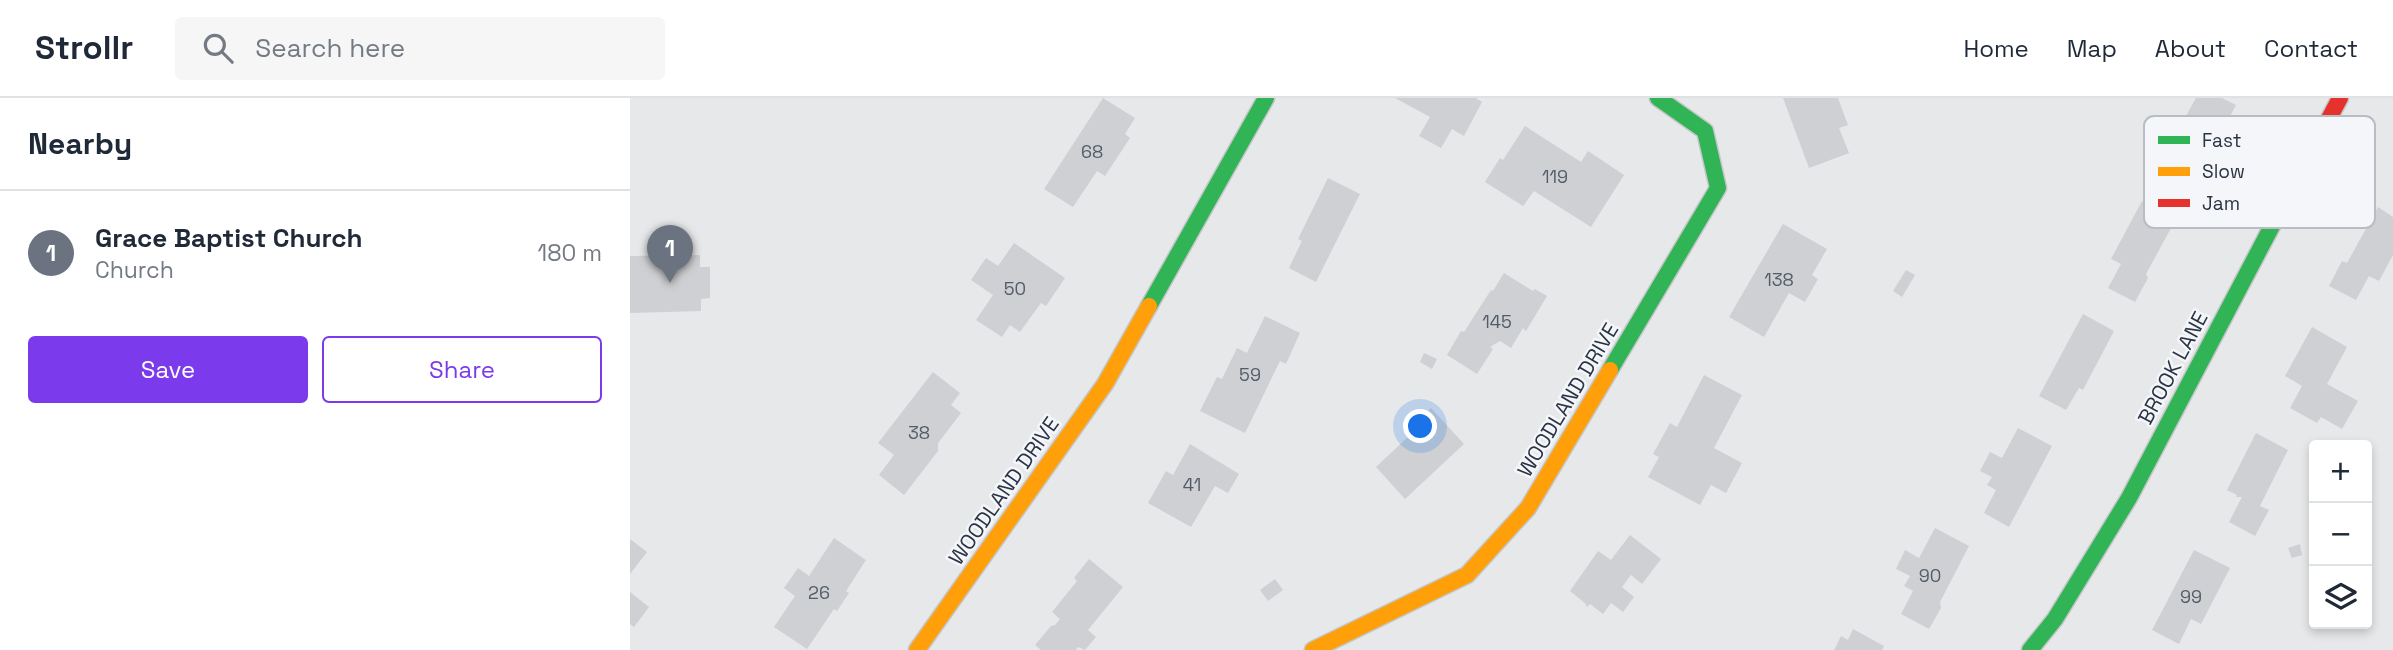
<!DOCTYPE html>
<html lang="en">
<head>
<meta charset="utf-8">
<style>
	:root { --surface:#fff; --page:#f6f6f7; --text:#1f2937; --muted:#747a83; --line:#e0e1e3; --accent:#7c3aed }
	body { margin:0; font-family:"Space Grotesk",sans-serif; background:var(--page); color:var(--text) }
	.controls { position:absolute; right:21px; bottom:21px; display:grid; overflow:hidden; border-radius:7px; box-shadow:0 4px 10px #0003 }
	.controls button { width:63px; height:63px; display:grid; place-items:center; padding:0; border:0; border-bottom:2px solid var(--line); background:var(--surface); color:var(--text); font:35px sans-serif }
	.you { position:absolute; left:791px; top:329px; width:24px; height:24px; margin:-18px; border:5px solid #fff; border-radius:50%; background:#1a73e8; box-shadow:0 0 0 10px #1a73e833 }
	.badge { display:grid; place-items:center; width:46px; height:46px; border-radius:50%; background:var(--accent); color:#fff; font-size:23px; font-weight:700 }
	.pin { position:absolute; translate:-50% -58px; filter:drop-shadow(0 2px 4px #0008) }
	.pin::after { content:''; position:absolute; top:37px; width:24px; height:21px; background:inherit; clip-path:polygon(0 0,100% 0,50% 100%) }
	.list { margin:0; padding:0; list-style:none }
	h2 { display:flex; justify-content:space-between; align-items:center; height:91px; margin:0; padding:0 28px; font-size:30px }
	h2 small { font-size:23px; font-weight:400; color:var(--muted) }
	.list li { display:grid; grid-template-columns:46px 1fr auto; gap:21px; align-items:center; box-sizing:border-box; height:126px; padding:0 28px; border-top:2px solid var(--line) }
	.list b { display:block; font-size:26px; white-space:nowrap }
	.list p { margin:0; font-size:23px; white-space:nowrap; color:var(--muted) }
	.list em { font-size:23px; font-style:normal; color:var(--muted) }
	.actions { display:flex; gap:14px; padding:21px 28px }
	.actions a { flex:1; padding:16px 0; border:2px solid var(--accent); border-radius:7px; text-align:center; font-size:24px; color:var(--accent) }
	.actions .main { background:var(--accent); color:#fff }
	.icon { flex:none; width:38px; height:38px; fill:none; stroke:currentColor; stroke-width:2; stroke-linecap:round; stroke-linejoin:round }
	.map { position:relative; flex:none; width:1763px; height:552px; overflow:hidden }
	header { display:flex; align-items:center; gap:42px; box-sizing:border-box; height:98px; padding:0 35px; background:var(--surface); border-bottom:2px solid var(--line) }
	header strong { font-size:33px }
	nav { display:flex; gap:38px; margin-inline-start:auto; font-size:24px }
	.search { width:490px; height:63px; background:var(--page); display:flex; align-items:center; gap:18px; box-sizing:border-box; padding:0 24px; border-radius:7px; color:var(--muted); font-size:26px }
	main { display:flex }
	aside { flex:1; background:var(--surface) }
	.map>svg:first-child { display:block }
	.building { fill:#ced0d3 }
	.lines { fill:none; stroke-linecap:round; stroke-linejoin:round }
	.fast-casing { stroke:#c4c6c8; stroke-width:19 }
	.slow-casing { stroke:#c4c6c8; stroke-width:19 }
	.jam-casing { stroke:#c4c6c8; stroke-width:19 }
	.fast { stroke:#30b455; stroke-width:16 }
	.slow { stroke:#ff9f0a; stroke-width:16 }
	.jam { stroke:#e5322d; stroke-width:16 }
	.labels { text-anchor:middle; stroke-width:5; stroke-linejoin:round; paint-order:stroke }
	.number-label { font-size:18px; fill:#545c69 }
	.street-label { font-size:21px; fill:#2b3445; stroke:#f4f6f9 }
	.key { fill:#f4f6f9; stroke:#b8bcc3; stroke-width:2 }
	.key-label { font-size:19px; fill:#2b3445 }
</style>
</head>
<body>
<header>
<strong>Strollr</strong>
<div class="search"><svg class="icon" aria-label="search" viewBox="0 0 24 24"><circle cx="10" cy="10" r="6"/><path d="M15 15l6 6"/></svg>Search here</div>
<nav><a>Home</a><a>Map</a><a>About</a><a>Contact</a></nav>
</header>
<main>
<aside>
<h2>Nearby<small></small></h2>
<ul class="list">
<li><span class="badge" style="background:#6b7280">1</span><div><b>Grace Baptist Church</b><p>Church</p></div><em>180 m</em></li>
</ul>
<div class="actions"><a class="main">Save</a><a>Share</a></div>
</aside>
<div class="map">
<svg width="1763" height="552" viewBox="0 0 1763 552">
	<rect width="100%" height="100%" fill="#e6e8ea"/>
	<path class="building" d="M473,0L505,20L495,36L500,40L475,78L467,73L443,109L414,91Z
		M765,0H846L852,4L834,38L822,31L811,50L789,38L800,19Z
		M1153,0H1208L1218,27L1209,30L1219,55L1179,70Z
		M1566,0H1592L1606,7L1596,26L1600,28L1590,48L1585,46L1564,90L1521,66L1535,41L1541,45Z
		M895,28L951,64L958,53L994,77L961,129L904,93L893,108L855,84L870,60L873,62Z
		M698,80L730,96L686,184L659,170L672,143L668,141Z
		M1512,103L1546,121L1516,176L1518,180L1505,204L1478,190L1491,166L1481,161Z
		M1748,109L1763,119V157L1749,183L1739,178L1726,202L1699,188L1712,163L1717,165Z
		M1153,126L1197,151L1182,177L1188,181L1175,204L1159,195L1134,239L1099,219Z
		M384,145L435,180L416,208L411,205L390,234L380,227L372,239L346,222L363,197L341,182L356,160L368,168Z
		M70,157V169H80V200L71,201V213L0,215V158Z
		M1276,172L1285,177L1272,199L1263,193Z
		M874,175L903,193L905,191L917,198L896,233L893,230L881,250L870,243L860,249L863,251L847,276L817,257L831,233L834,234L861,192L863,193Z
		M1453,216L1484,233L1453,292L1449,290L1436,312L1409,298Z
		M635,218L670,235L656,266L650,263L615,335L570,313L587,279L592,281L607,250L617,255Z
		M1682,229L1717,249L1697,286L1728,303L1712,331L1691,319L1687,325L1660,310L1672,288L1655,278Z
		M794,255L807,261L802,271L790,264Z
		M303,274L330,295L321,307L331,315L308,345V353L274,397L249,377L264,357L248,345Z
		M1074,277L1112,297L1084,350L1112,365L1096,395L1081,387L1070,407L1018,379L1029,359L1023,356L1040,325L1047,329Z
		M801,310L834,346L775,401L746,369L779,338L775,334Z
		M1388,330L1422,348L1379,429L1354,415L1366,392L1357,387L1362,379L1350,373L1360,354L1372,360Z
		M1626,335L1658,352L1630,408L1639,412L1625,438L1599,424L1612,399H1606L1607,397L1597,392Z
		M560,346L609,376L598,395L585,388L561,429L518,405L536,373L543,377Z
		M1305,430L1339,448L1310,504L1311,510L1299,531L1271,516L1283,493L1274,488L1280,478L1266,471L1275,452L1289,460Z
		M1000,437L1031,461L1012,486L1001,477L992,489L1004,499L993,514L981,505L973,516L960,506L957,509L955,505L940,493L968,453L981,462Z
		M204,440L236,462L216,493L219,495L207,513L204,511L177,551L144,529L165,498L154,490L168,470L179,478Z
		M0,441L17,454L0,476Z
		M1670,446L1672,457L1662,460L1658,450Z
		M1564,452L1600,470L1571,526L1561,521L1549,546L1522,532Z
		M459,461L493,489L458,532L466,539L455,552L448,549L446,552H411L405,547L421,528L425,527L430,521L422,514L447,483L444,480Z
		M645,481L653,492L638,503L630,492Z
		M0,494L19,509L4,529L0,526Z
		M1223,531L1254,548L1252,552H1204L1211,538L1218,542Z"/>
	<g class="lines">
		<defs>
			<path id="fast" d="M519,208L636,0
				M980,272L1088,90L1075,33L1028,0
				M1400,552L1425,521L1499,400L1663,88"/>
			<path id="slow" d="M287,552L475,286L519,208
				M683,552L837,477L898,410L980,272"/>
			<path id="jam" d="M1663,88L1710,0"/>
		</defs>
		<use href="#fast" class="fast-casing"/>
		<use href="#slow" class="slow-casing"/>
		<use href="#jam" class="jam-casing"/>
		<use href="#fast" class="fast"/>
		<use href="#slow" class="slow"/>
		<use href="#jam" class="jam"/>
	</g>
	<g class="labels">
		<g class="number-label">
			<text x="462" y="60">68</text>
			<text x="925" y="85">119</text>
			<text x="1149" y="188">138</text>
			<text x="385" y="197">50</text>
			<text x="867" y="230">145</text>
			<text x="620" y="283">59</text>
			<text x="289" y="341">38</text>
			<text x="562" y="393">41</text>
			<text x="1300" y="484">90</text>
			<text x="189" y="501">26</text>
			<text x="1561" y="505">99</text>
		</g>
		<g class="street-label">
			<text transform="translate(1543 270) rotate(-62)" y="7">BROOK LANE</text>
			<text transform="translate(938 302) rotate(-59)" y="7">WOODLAND DRIVE</text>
			<text transform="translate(374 393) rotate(-55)" y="7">WOODLAND DRIVE</text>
		</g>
	</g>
	<rect x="1514" y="18" width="231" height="112" rx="10" class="key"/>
	<rect x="1528" y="38" width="32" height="8" fill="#30b455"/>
	<rect x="1528" y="69" width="32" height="9" fill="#ff9f0a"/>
	<rect x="1528" y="101" width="32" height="8" fill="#e5322d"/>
	<g class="key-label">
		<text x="1572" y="49">Fast</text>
		<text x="1572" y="80">Slow</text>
		<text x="1572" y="112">Jam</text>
	</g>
</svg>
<div class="controls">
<button>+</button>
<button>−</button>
<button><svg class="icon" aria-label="layers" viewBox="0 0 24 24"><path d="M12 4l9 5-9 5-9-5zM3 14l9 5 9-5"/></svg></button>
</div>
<div class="you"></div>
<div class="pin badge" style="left:40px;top:185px;background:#6b7280">1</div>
</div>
</main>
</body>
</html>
